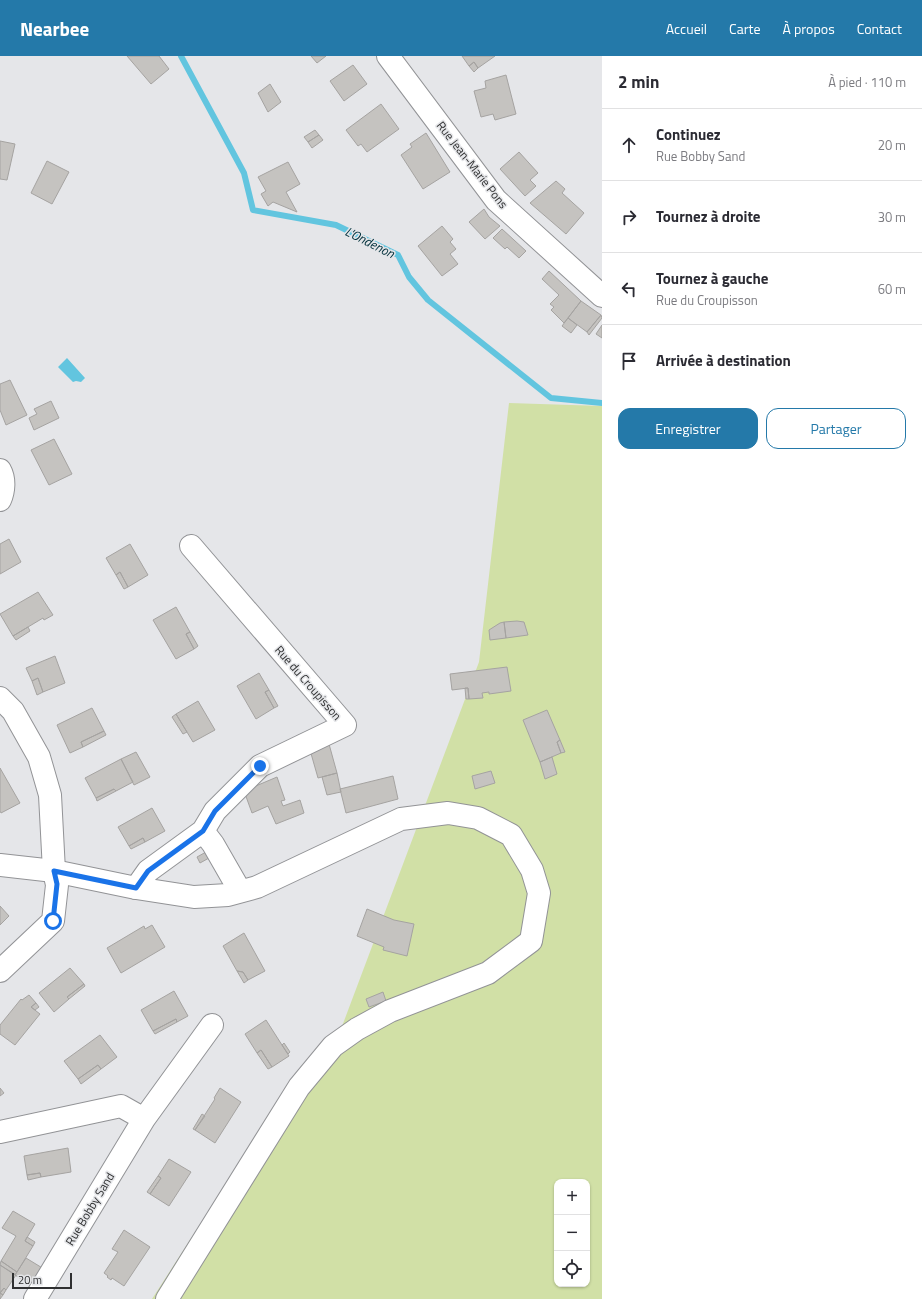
<!DOCTYPE html>
<html lang="fr">
<head>
<meta charset="utf-8">
<style>
	:root { --surface:#fff; --page:#f2f2f3; --text:#2b2b33; --muted:#7c7c81; --line:#e1e1e2; --accent:#2479a9 }
	body { margin:0; font-family:"Titillium Web",sans-serif; background:var(--page); color:var(--text) }
	.controls { position:absolute; right:12px; bottom:12px; display:grid; overflow:hidden; border-radius:8px; box-shadow:0 1px 3px #0004 }
	.controls button { width:36px; height:36px; display:grid; place-items:center; padding:0; border:0; border-bottom:1px solid var(--line); background:var(--surface); color:var(--text); font:20px sans-serif }
	.scale { position:absolute; left:12px; bottom:10px; width:60px; box-sizing:border-box; padding-left:4px; border:2px solid #2f3031; border-top:0; font-size:11px; line-height:14px; white-space:nowrap; color:#2f3031; -webkit-text-stroke:3px #e5e6e9; paint-order:stroke }
	.stop { position:absolute; width:12px; height:12px; margin:-9px; border:3px solid #1a73e8; border-radius:50%; background:#fff }
	.stop.end { background:#1a73e8; border-color:#fff; box-shadow:0 1px 4px #0008 }
	.list { margin:0; padding:0; list-style:none }
	h2 { display:flex; justify-content:space-between; align-items:center; height:52px; margin:0; padding:0 16px; font-size:17px }
	h2 small { font-size:13px; font-weight:400; color:var(--muted) }
	.list li { display:grid; grid-template-columns:26px 1fr auto; gap:12px; align-items:center; box-sizing:border-box; height:72px; padding:0 16px; border-top:1px solid var(--line) }
	.list b { display:block; font-size:15px; white-space:nowrap }
	.list p { margin:0; font-size:13px; white-space:nowrap; color:var(--muted) }
	.list em { font-size:13px; font-style:normal; color:var(--muted) }
	.actions { display:flex; gap:8px; padding:12px 16px }
	.actions a { flex:1; padding:9px 0; border:1px solid var(--accent); border-radius:12px; text-align:center; font-size:14px; color:var(--accent) }
	.actions .main { background:var(--accent); color:#fff }
	.icon { flex:none; width:22px; height:22px; fill:none; stroke:currentColor; stroke-width:2; stroke-linecap:round; stroke-linejoin:round }
	.map { position:relative; flex:none; width:602px; height:1243px; overflow:hidden }
	header { display:flex; align-items:center; gap:24px; box-sizing:border-box; height:56px; padding:0 20px; background:var(--accent); color:#fff }
	header strong { font-size:19px }
	nav { display:flex; gap:22px; margin-inline-start:auto; font-size:14px }
	main { display:flex }
	aside { flex:1; background:var(--surface) }
	.map>svg:first-child { display:block }
	.green { fill:#d1e0a6; fill-rule:evenodd }
	.water { fill:#62c5df }
	.lines { fill:none; stroke-linecap:round; stroke-linejoin:round }
	.stream { stroke:#62c5df; stroke-width:6 }
	.building { fill:#c5c3c0; stroke:#a5a3a1 }
	.minor-casing { stroke:#929396; stroke-width:24 }
	.tertiary-casing { stroke:#929396; stroke-width:24 }
	.minor { stroke:#fff; stroke-width:22 }
	.tertiary { stroke:#fff; stroke-width:22 }
	.route { stroke:#1a73e8; stroke-width:5 }
	.labels { text-anchor:middle; stroke-width:3; stroke-linejoin:round; paint-order:stroke }
	.street-label { font-size:12px; fill:#2f3031; stroke:#e5e6e9 }
	.water-label { font-size:13px; font-style:italic; fill:#00303b; stroke:#e5e6e9 }
</style>
</head>
<body>
<header>
<strong>Nearbee</strong>
<nav><a>Accueil</a><a>Carte</a><a>À propos</a><a>Contact</a></nav>
</header>
<main>
<div class="map">
<svg width="602" height="1243" viewBox="0 0 602 1243">
	<rect width="100%" height="100%" fill="#e5e6e9"/>
	<path class="green" d="M509,347L602,350V1243H152L304,1007L341,973L479,606ZM557,1126H587V1228H557Z"/>
	<path class="water" d="M67,302L85,322L81,326L76,325L73,326L58,311Z"/>
	<g class="lines">
		<path class="stream" d="M181,0L244,117L253,154L336,169L398,199L409,221L428,244L551,342L602,347"/>
	</g>
	<path class="building" d="M127,0H159L169,13L151,28Z
		M311,0H326L317,7Z
		M462,0H495L478,12L474,6L469,10Z
		M474,6L478,12L474,16L469,10Z
		M353,9L367,28L344,45L330,25Z
		M506,19L516,58L495,64L493,58L481,61L474,35L486,32L485,25Z
		M270,28L281,46L268,56L258,37Z
		M381,48L399,73L367,96L361,88L358,90L346,74Z
		M315,74L319,79L308,86L304,81Z
		M426,77L450,116L423,133L401,99L412,91L410,88Z
		M319,79L323,84L312,92L308,86Z
		M0,85L15,88L7,124L0,123Z
		M519,96L538,117L530,124L536,130L525,140L500,113Z
		M47,105L69,116L52,148L31,137Z
		M288,106L300,128L286,136L297,156L273,146L268,150L261,138L266,135L258,121Z
		M556,125L565,133L562,137L584,157L566,178L530,147Z
		M484,153L489,161L500,170L485,183L469,166Z
		M442,170L453,183L450,186L456,193L450,198L458,208L442,220L418,190Z
		M502,173L526,195L519,202L507,191L505,193L493,182Z
		M549,215L581,245L564,267L551,254L554,251L550,248L559,239L542,223Z
		M581,245L601,259L587,276L568,262Z
		M601,259L602,262L589,279L587,276Z
		M568,262L577,269L571,277L562,270Z
		M602,269V282L596,278Z
		M10,324L27,359L6,369L0,354V328Z
		M51,345L59,362L34,374L29,362L37,358L34,353Z
		M54,383L72,418L49,429L31,394Z
		M9,483L21,506L0,518V488Z
		M130,488L148,519L128,531L120,516L116,519L106,502Z
		M120,516L128,531L124,533L116,519Z
		M38,536L53,559L44,564L43,562L13,580L0,558Z
		M176,551L190,576L186,578L194,593L176,603L153,564Z
		M517,565L524,566L528,579L506,582L504,566Z
		M504,566L506,582L490,584L489,574L500,567Z
		M28,571L30,575L16,584L13,580Z
		M190,576L198,590L194,593L186,578Z
		M55,600L65,627L43,636L38,622L32,625L26,612Z
		M507,611L511,635L489,638V636L482,637L483,642L469,643L468,632L452,634L450,618Z
		M259,617L269,634L265,636L274,652L256,663L237,630Z
		M38,622L43,636L37,639L32,625Z
		M465,632H468L469,643H466Z
		M269,634L278,650L274,652L265,636Z
		M198,645L215,674L193,686L176,658Z
		M92,652L104,675L81,686L83,691L70,697L57,669Z
		M547,654L560,684L557,686L561,697L540,706L523,664Z
		M176,658L187,676L183,678L172,661Z
		M104,675L106,679L83,691L81,686Z
		M560,684L565,696L561,697L557,686Z
		M329,688L337,717L318,722L310,694Z
		M136,696L150,721L134,729L121,703Z
		M552,701L557,718L545,723L540,706Z
		M121,703L133,726L116,735L114,733L96,742L85,722Z
		M0,712L20,747L1,757L0,755Z
		M491,715L495,727L475,733L472,720Z
		M337,717L341,736L327,739L322,721Z
		M393,720L398,743L346,757L340,733Z
		M277,721L285,744L281,745L283,750L300,744L304,757L276,768L268,750L252,757L244,735Z
		M114,733L116,735L97,745L96,742Z
		M152,752L165,775L145,786L143,782L129,790L118,771Z
		M143,782L145,786L131,793L129,790Z
		M206,796L209,802L200,807L197,801Z
		M0,850L9,860L0,869Z
		M367,853L394,864L414,868L407,900L383,894L384,891L357,880Z
		M152,869L165,891L121,917L107,892L144,870L145,873Z
		M244,877L265,915L248,924L243,916L237,915L223,890Z
		M70,912L84,928L67,941L69,943L54,956L39,937Z
		M237,915L243,916L248,924L244,927Z
		M84,928L85,930L69,943L67,941Z
		M174,935L188,960L177,966L176,963L153,975L141,954Z
		M383,936L386,945L369,951L366,943Z
		M29,939L36,947L31,951L40,958L15,989L0,978V969L21,943L22,944Z
		M36,947L39,951L35,954L31,951Z
		M176,963L177,966L155,978L153,975Z
		M266,964L289,1000L272,1011L261,994L257,997L245,978Z
		M100,979L117,1001L101,1013L98,1009L78,1023L64,1005Z
		M284,987L290,996L288,998L282,989Z
		M261,994L272,1011L268,1013L257,997Z
		M98,1009L101,1013L81,1028L78,1023Z
		M0,1032L4,1037L0,1040Z
		M220,1032L241,1046L215,1087L195,1074L215,1043L214,1042Z
		M202,1058L205,1060L195,1074L193,1073Z
		M68,1092L71,1116L41,1121L40,1117L27,1119L24,1100Z
		M169,1103L191,1116L169,1150L150,1138L161,1122L158,1120Z
		M40,1117L41,1121L28,1124L27,1119Z
		M158,1120L161,1122L150,1138L147,1136Z
		M13,1155L35,1168L25,1185L33,1190L17,1216L1,1205L16,1180L2,1172Z
		M124,1174L150,1191L124,1230L112,1222L111,1224L107,1221L108,1220L104,1217L118,1196L112,1193Z
		M27,1181L35,1186L33,1190L25,1185Z
		M26,1202L44,1213L33,1231L15,1219Z
		M1,1205L17,1216L15,1219L0,1209Z
		M0,1209L16,1219L6,1234L4,1232L0,1237L3,1239L0,1243Z
		M4,1232L6,1234L3,1239L0,1237Z"/>
	<g class="lines">
		<defs>
			<path id="minor" d="M388,0L496,144L602,240
				M0,414C5,423 4,435 0,444
				M0,642L13,655L39,701L50,739L54,815L57,829L53,865L0,915
				M203,775L213,788L240,835
				M136,832L148,815L203,775L215,755L260,710L345,669L191,490
				M0,1076L121,1050L144,1063
				M35,1243L144,1063L212,969"/>
			<path id="tertiary" d="M0,809L54,815L136,832L194,841L228,839L257,831L401,763L448,757L478,762L511,779L532,814L539,837L531,885L488,917L390,955L357,973L333,990L299,1031L167,1243"/>
		</defs>
		<use href="#minor" class="minor-casing"/>
		<use href="#tertiary" class="tertiary-casing"/>
		<use href="#minor" class="minor"/>
		<use href="#tertiary" class="tertiary"/>
	</g>
	<g class="lines">
		<path class="route" d="M53,865L57,828L54,815L136,832L148,815L203,775L215,755L260,710"/>
	</g>
	<g class="labels">
		<g class="street-label">
			<text transform="translate(472 109) rotate(52)" y="4">Rue Jean-Marie Pons</text>
			<text transform="translate(308 627) rotate(49)" y="4">Rue du Croupisson</text>
			<text transform="translate(90 1153) rotate(-59)" y="4">Rue Bobby Sand</text>
		</g>
		<g class="water-label">
			<text transform="translate(370 186) rotate(27)" y="5">L'Ondenon</text>
		</g>
	</g>
</svg>
<div class="controls">
<button>+</button>
<button>−</button>
<button><svg class="icon" aria-label="locate" viewBox="0 0 24 24"><circle cx="12" cy="12" r="6"/><path d="M12 2v4M12 18v4M2 12h4M18 12h4"/></svg></button>
</div>
<div class="scale">20 m</div>
<div class="stop" style="left:53px;top:865px"></div>
<div class="stop end" style="left:260px;top:710px"></div>
</div>
<aside>
<h2>2 min<small>À pied · 110 m</small></h2>
<ul class="list">
<li><svg class="icon" aria-label="ahead" viewBox="0 0 24 24"><path d="M12 20V5M6 11l6-6 6 6"/></svg><div><b>Continuez</b><p>Rue Bobby Sand</p></div><em>20 m</em></li>
<li><svg class="icon" aria-label="right" viewBox="0 0 24 24"><path d="M7 20v-9h11M14 6l5 5-5 5"/></svg><div><b>Tournez à droite</b></div><em>30 m</em></li>
<li><svg class="icon" aria-label="left" viewBox="0 0 24 24"><path d="M17 20v-9H6M10 6l-5 5 5 5"/></svg><div><b>Tournez à gauche</b><p>Rue du Croupisson</p></div><em>60 m</em></li>
<li><svg class="icon" aria-label="arrive" viewBox="0 0 24 24"><path d="M6 21V4h12l-3 4 3 4H6"/></svg><div><b>Arrivée à destination</b></div></li>
</ul>
<div class="actions"><a class="main">Enregistrer</a><a>Partager</a></div>
</aside>
</main>
</body>
</html>
